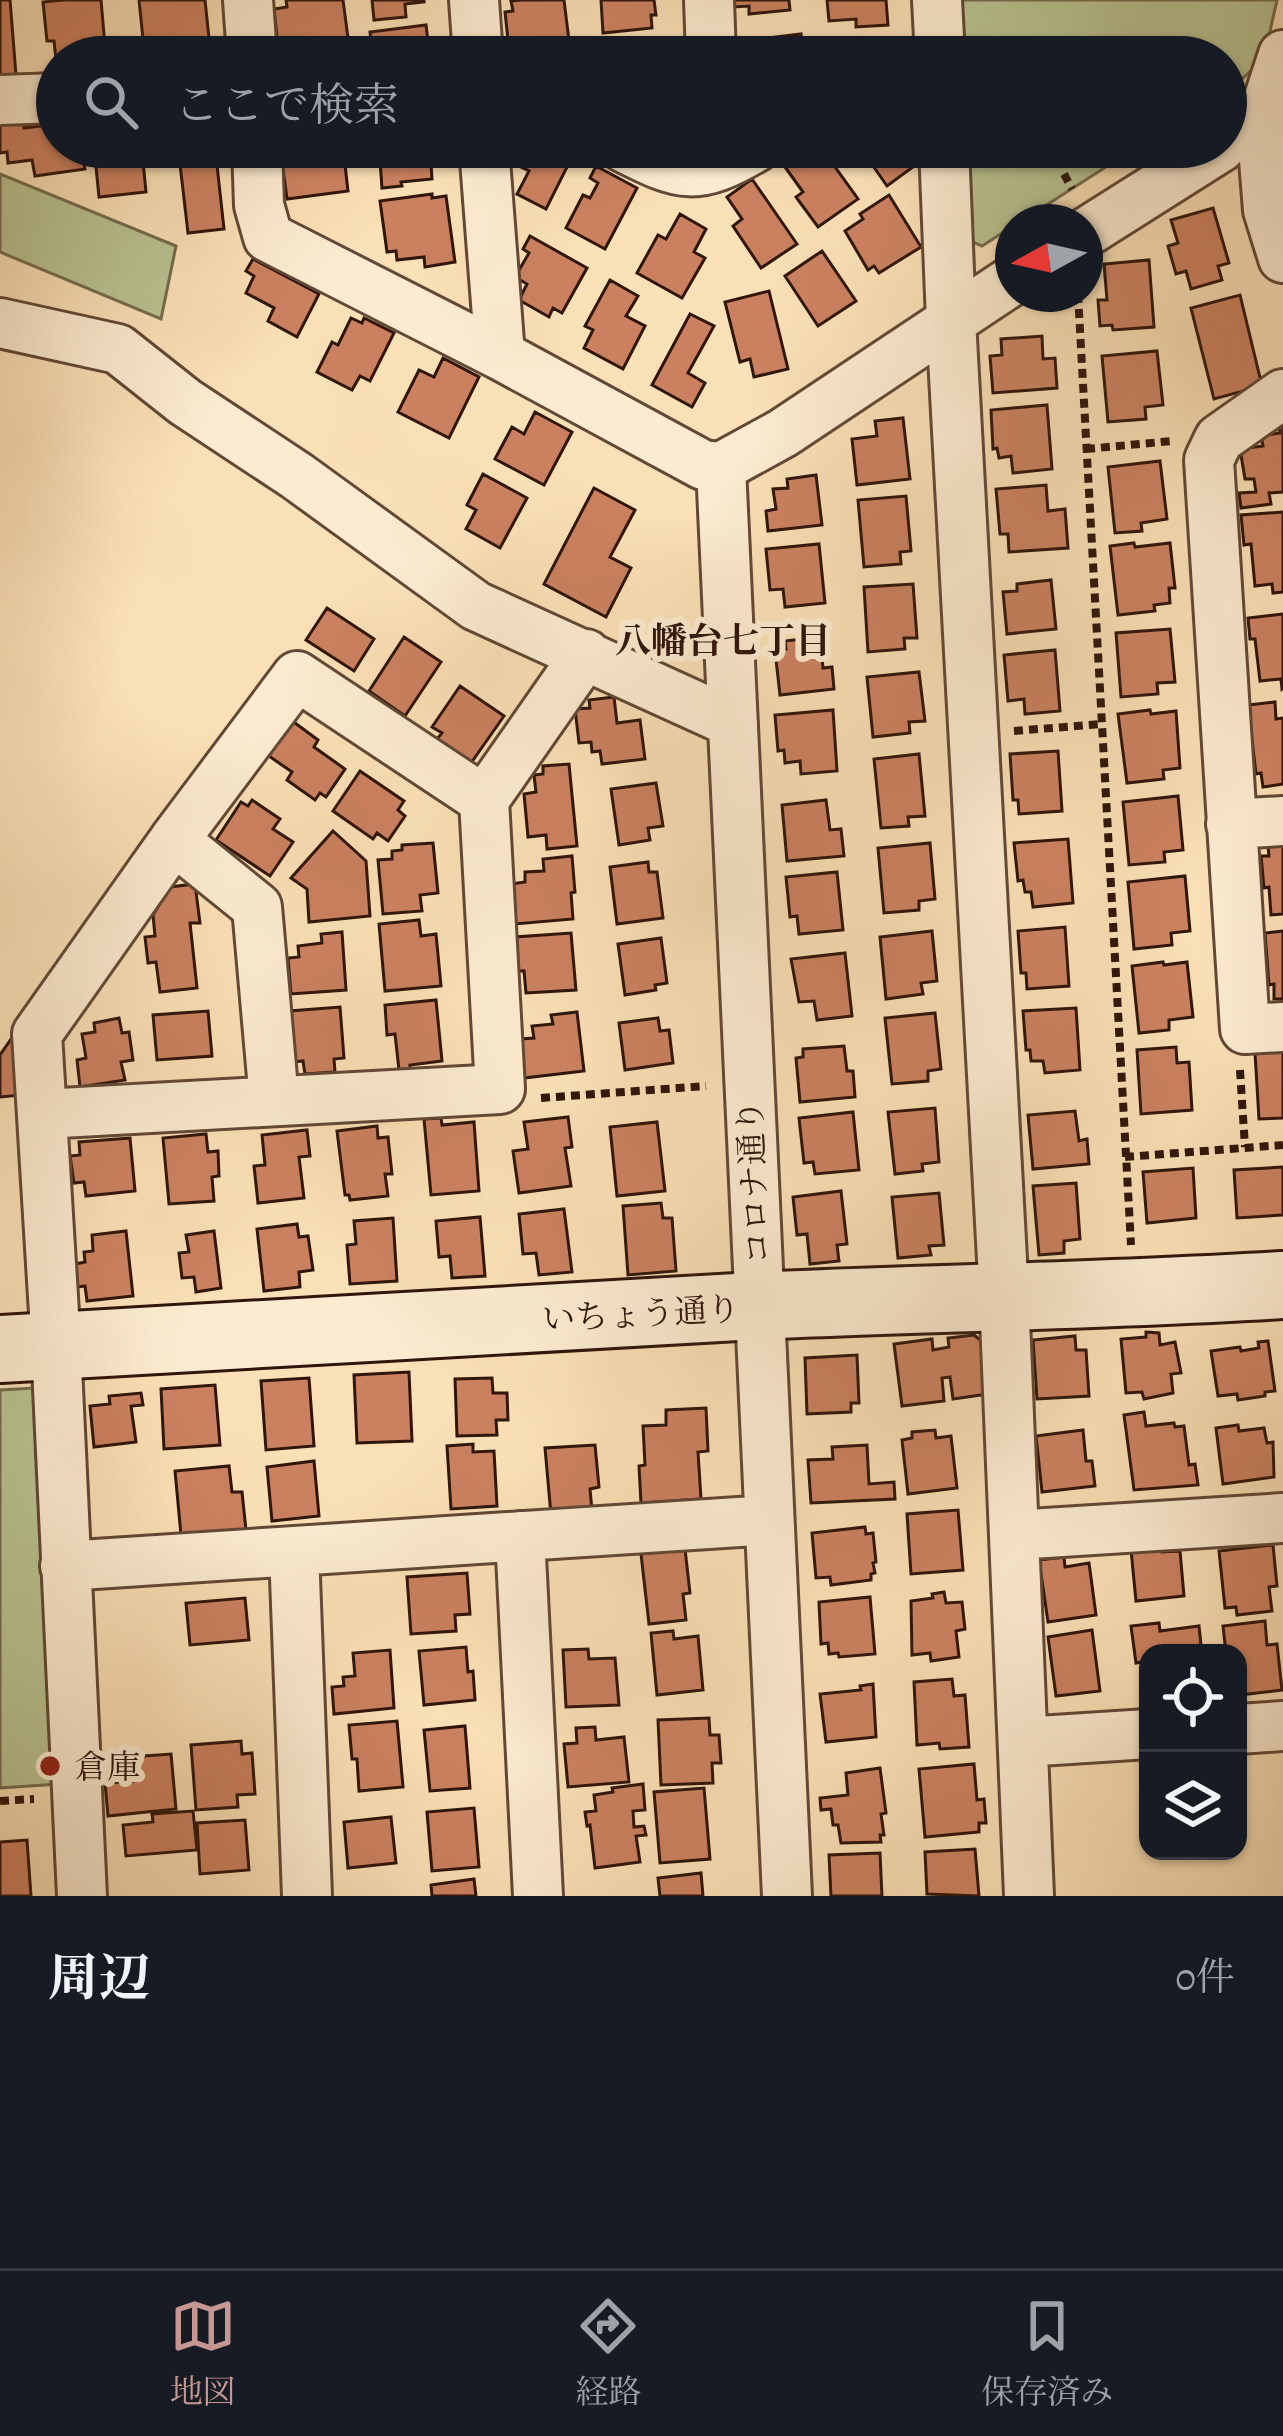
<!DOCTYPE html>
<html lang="ja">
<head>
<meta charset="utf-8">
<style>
	:root { --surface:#171b24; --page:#242831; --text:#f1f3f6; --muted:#9ea1a6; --line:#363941; --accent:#c59692 }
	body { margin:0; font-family:Alegreya,"Noto Serif JP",serif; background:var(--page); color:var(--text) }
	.controls { position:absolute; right:36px; bottom:36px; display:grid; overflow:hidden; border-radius:24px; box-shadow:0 3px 9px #0004 }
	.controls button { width:108px; height:108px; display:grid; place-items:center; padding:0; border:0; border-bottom:3px solid var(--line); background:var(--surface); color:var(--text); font:60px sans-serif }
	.compass { position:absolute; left:995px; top:204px; width:108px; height:108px; border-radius:50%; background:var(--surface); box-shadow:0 3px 9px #0004; rotate:262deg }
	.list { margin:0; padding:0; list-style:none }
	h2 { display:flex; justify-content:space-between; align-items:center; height:156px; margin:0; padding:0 48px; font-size:51px }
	h2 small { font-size:39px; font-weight:400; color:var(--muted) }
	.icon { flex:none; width:66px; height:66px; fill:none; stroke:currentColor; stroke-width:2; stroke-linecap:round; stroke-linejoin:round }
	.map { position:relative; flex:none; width:1283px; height:1896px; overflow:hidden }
	.search { position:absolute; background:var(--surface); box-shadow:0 3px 9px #0004; left:36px; right:36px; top:36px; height:132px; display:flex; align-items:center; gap:30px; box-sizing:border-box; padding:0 42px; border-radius:66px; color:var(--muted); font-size:45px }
	.sheet { height:372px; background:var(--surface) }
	nav { display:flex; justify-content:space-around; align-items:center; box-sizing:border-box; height:168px; border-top:3px solid var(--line); background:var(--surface); font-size:33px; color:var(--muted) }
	nav a { display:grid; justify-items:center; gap:6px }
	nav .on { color:var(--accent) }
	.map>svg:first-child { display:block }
	.green { fill:#b9c392; stroke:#746c4e; stroke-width:3 }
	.building { fill:#cb8160; stroke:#2f150b; stroke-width:3 }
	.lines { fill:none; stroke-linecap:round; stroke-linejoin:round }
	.street-casing { stroke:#624836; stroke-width:54 }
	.secondary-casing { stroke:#2f150b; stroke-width:72 }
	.path { stroke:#2f150b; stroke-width:8; stroke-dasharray:9 6; stroke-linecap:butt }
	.street { stroke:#fcebd0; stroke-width:48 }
	.secondary { stroke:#fcebd0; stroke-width:66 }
	.poi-dot { fill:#8f2418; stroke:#fcebd0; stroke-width:4.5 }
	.labels { text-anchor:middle; stroke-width:12; stroke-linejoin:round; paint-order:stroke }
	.street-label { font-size:33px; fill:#2f150b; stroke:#fcebd0 }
	.poi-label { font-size:33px; fill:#2f150b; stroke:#fcebd0; text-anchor:start }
	.neighbourhood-label { font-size:36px; font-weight:bold; fill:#2f150b; stroke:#fcebd0 }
</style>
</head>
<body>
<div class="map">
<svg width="1283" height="1896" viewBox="0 0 1283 1896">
	<rect width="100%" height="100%" fill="#fae0b6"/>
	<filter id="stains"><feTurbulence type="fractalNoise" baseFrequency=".00167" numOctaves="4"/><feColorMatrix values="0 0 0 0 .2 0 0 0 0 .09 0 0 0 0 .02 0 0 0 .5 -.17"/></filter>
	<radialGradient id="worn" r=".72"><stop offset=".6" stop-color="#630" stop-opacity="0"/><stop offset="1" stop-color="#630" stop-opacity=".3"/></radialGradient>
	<path class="green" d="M957,0H1277L1264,58L1242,79L1226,90V57H961Z
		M965,147H1137L1020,222H1013V226L982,246L970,241Z
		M0,174L176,246L161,319L0,252Z
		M34,1388L59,1784L0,1788V1390Z"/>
	<path class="building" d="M0,0H10L16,75L0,76Z
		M63,0H101L106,57L56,59L54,41H47L43,2Z
		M139,0H205L211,57H153L151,39H143Z
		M286,0H343L348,38L278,46L274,9L287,7Z
		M372,0H424V2L405,4L406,17L374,20Z
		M521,0H564L571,57H523L521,47L509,49L505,12L513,11L511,1Z
		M601,0H654L656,15H651L652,28L603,33Z
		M733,0H789L790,10L749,14V6L733,7Z
		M827,0H886L888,25L856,27V19L829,21Z
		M426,25L430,57H373L370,32Z
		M801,34L803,57H734L746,54L745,45L768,42L767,38Z
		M23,120L24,128L57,124V147H82L85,169L35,176L32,160L8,163L7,152L0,153V123Z
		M94,147H151V150L142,151L146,192L99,197Z
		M178,147H215L224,229L188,233Z
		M280,147H343L348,191L287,199Z
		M379,147H430L432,179L401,182L402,186L382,188Z
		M521,147H577L546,209L517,194L529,171L513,163Z
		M813,147H833L841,158L833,164L858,199L818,227L796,197L803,192L785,167Z
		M860,147H905L917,164L887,186Z
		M596,166L637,188L605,249L566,228L583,195L590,198L598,183L590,178Z
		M752,179L797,244L761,268L733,226L742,219L727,197Z
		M432,194V198L446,196L455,262L425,267L424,257L397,260L396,251L387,252L380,201Z
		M889,195L921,247L879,273L874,266L868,270L845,231L863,219L860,214Z
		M1213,208L1229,263L1218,266L1222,280L1191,289L1186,271L1176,274L1168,246L1178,243L1171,220Z
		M680,214L706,229L694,252L705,258L682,298L637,273L658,235L666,239Z
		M530,236L587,268L562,313L553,308L549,317L519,300L527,284L515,277L529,253L523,249Z
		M822,251L856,301L818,326L785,276Z
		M253,259L319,294L297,337L268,321L274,308L246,293L254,276L246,271Z
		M1149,260L1154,327L1113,330L1112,325L1100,326L1098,300H1107L1104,264Z
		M610,280L638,296L626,316L645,326L623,369L584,348L593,330L585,326Z
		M769,291L788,369L754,377L750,359L740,362L725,302Z
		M1240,295L1262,386L1214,399L1191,308Z
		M690,314L714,326L688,373L705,383L692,407L652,385Z
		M351,318L362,323L364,318L394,333L370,381L360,376L352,390L317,372L332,342L338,345Z
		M1042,336L1043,359L1055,358L1057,388L993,393L990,356L1002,355L1001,339Z
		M1157,351L1163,405L1145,407L1146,419L1108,422L1102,356Z
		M443,358L479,377L449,438L398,412L419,370L434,377Z
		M1047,405L1052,469L1013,473L1011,456L999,458L997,448L993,449L991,410Z
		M535,412L572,432L544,485L495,459L512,427L524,434Z
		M903,418L910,479L857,485L852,439L877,436L875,421Z
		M1283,425V492L1269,493L1271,504L1241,508L1239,493L1256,492L1254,479H1245L1240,449L1263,446L1261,436L1280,433L1279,426Z
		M1160,461L1167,519L1141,523L1142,531L1115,533L1108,467Z
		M483,474L527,498L500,548L466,529L476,510L467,505Z
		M816,475L822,525L768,531L766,511L776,509L773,489L788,488L787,479Z
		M1046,485L1048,511L1065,509L1068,548L1009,552L1008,534H1000L996,489Z
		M594,488L635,510L610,557L631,568L606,617L544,584Z
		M906,496L911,551L900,552L901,564L864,567L858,500Z
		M1283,512V592L1273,593L1272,584L1255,586L1251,544L1244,545L1241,515Z
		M1134,543L1135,547L1170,543L1175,588H1169L1170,603L1154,605L1155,611L1118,615L1110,546Z
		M819,544L825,603L785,607L783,589L770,590L766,549Z
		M1051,580L1056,629L1007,634L1003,592L1017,591V584Z
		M913,584L917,638H904L905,649L868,652L864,587Z
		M327,608L374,639L354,671L306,640Z
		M1283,614V688L1282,689L1281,679L1260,681L1255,639H1250L1248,618Z
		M1170,629L1175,682L1157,683L1158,694L1121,697L1116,633Z
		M404,637L441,662L405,716L369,691Z
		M820,637L823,668L832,667L834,689L780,695L775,651L786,649L785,641Z
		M1055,650L1060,711L1025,714L1024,699L1008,701L1004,655Z
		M919,672L925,721L909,722L910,733L873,737L867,677Z
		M460,686L504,716L471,763L437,739L442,733L432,727Z
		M614,697L617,723L640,720L645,759L602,764L600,751L592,752L591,742L579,743L575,709L590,708L589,700Z
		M1275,702L1276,719L1283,718V784L1263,787L1261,773L1256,774L1248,705Z
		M833,710L837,771L801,774L800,761L785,763L784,750L778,751L775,715Z
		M1150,710L1151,714L1176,711L1180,768L1163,770L1164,779L1127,783L1118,714Z
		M291,720L318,740L314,747L345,769L326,797L320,793L315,800L287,780L292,772L266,754Z
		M1058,751L1062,811L1019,814L1018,800H1013L1010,754Z
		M919,754L925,816L908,817L909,826L881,828L874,759Z
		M569,764L577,846L547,849L546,835L528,837L524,794L536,792L534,775L543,774V766Z
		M360,771L404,801L398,810L405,816L388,841L377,833L373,839L333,811Z
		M656,783L663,826L648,828L650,840L619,845L611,789Z
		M1178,796L1183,850L1164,852L1165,862L1129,865L1123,802Z
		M252,800L280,819L273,829L293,842L270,876L216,840L241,802L248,806Z
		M826,800L830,830L841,829L844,856L787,861L782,805Z
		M333,831L366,861L370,916L309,922L307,889L291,878Z
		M1068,839L1073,903L1033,907L1031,892H1025L1023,880L1018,881L1014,843Z
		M433,843L438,893L420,895L422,911L383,914L378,860L392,859V851L402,850V845Z
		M930,843L935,899L919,901V910L884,913L878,848Z
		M1283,845V914L1271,915L1269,887L1264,888L1261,856H1269L1268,846Z
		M572,856L575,892L571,893L573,919L515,924L511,884L525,882V872L544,871L543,859Z
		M648,862L649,872H657L663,918L617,924L610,867Z
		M837,872L843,930L799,934L797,916L790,917L786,877Z
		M1185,876L1190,931L1171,933L1172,945L1134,949L1128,882Z
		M195,884L200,923H190L197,988L160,992L156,962L148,963L145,937L155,936L153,915L170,887Z
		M419,920L421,936L436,934L441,986L385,991L379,924Z
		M1065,927L1069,986L1027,989L1026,973H1021L1018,931Z
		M932,931L937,981L921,983L923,994L886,999L880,937Z
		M1283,931V999H1274V984L1269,985L1265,933Z
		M342,932L346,990L291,994L288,958L299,957L298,946L322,943L321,934Z
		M571,933L576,990L526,993L524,971H517L515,937Z
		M661,938L667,983L655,985L656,990L625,995L618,944Z
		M845,953L852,1016L817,1020L814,1001L799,1002L791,959Z
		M1163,962L1164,965L1187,962L1193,1017L1169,1020V1030L1139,1033L1132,966Z
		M436,1000L442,1061L410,1065V1069L399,1070L395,1034L387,1035L385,1005Z
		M340,1007L344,1058L334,1059L335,1072L305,1074L303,1061L293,1062L290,1011Z
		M1076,1008L1080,1070L1045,1073L1043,1061H1031L1030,1050H1026L1023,1011Z
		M208,1011L212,1056L157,1060L153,1015Z
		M577,1012L584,1071L524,1078L520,1039L534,1038L532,1026L553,1024L551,1015Z
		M935,1013L941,1069L928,1071V1081L892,1084L885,1018Z
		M119,1018L122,1033L129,1032L133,1060L121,1062L125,1080L80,1087L77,1060L86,1058L82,1034L95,1032L94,1023Z
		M658,1018L660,1031L669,1030L673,1063L625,1070L619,1023Z
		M16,1032L22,1095L0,1097V1055Z
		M844,1046L847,1071H853L855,1097L800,1102L796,1058L803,1057V1049Z
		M1176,1047L1177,1063L1189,1062L1192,1110L1141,1114L1137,1050Z
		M1283,1051V1118L1259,1119L1255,1053Z
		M935,1108L939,1162L922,1164L923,1171L895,1174L888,1112Z
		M1075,1111L1079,1141L1087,1139L1089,1164L1033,1169L1028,1115Z
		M853,1112L859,1170L815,1174L813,1162L804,1163L799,1118Z
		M568,1117L572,1147L565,1148L571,1186L519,1193L513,1151L528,1149L524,1122Z
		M441,1118L442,1125L474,1122L479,1191L431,1195L424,1119Z
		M657,1122L665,1191L617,1196L610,1127Z
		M377,1126L378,1138L388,1137L392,1174H385L388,1196L350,1200L349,1195H345L337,1131Z
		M307,1130L310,1156L299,1157L304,1198L258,1203L254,1166L265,1165L262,1135Z
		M206,1134L208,1152L218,1151L219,1176L212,1177L214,1201L169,1204L163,1138Z
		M130,1138L135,1191L86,1196L84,1182L74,1183L70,1156L80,1155L79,1142Z
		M1283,1167V1215L1237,1218L1234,1170Z
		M1193,1168L1196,1218L1147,1223L1143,1172Z
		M1076,1183L1080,1239L1064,1241V1253L1039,1255L1033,1186Z
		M841,1191L847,1244L837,1245L839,1261L810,1264L807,1234L797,1235L793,1197Z
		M939,1193L944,1245L929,1246L931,1255L898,1258L892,1197Z
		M661,1203L663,1218H672L676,1271L628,1275L623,1206Z
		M564,1209L572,1272L539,1275L536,1253L523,1254L519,1214Z
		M480,1217L485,1276L452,1278L450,1256L439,1257L436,1221Z
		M393,1218L397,1281L350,1284L347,1245L356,1244L354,1221Z
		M297,1224L299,1237L308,1236L313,1270L299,1272L300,1287L264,1291L257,1229Z
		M126,1231L133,1296L87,1301L85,1286L77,1287L75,1264L85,1262L84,1252L93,1251L92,1235Z
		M214,1231L221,1288L196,1292L194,1277L182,1278L179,1253L189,1252L186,1235Z
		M1146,1332L1159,1333L1160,1345L1175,1342L1181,1373L1171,1374L1173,1393L1144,1399L1142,1392L1126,1393L1121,1339L1146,1337Z
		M974,1335L984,1343L988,1394L953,1399L950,1377L942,1378L944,1401L902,1406L894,1344L932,1339L933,1350L949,1347L948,1338Z
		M1075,1336L1076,1350H1086L1089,1396L1037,1399L1033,1340Z
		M1268,1341L1275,1391L1265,1392V1396L1238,1400L1237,1394L1218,1396L1211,1351L1240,1347L1241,1351L1259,1348L1258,1342Z
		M857,1355L859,1403H851V1412L807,1414L805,1358Z
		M409,1372L412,1441L357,1443L354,1375Z
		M309,1378L314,1446L266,1450L261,1381Z
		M492,1378L493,1393H507L508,1420H496L497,1435L457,1436L455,1379Z
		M215,1385L220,1445L164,1449L161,1389Z
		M141,1393L143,1405L131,1406L136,1442L94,1447L90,1406L110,1404L109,1396Z
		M706,1408L708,1451L698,1452L701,1499L641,1503L639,1466L645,1465L643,1426L666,1425V1410Z
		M1144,1412L1146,1426L1174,1423L1175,1427L1184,1426L1189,1465L1195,1464L1198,1485L1134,1490L1124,1415Z
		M1238,1425L1239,1431L1264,1428L1267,1443L1273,1442L1274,1477L1223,1484L1216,1428Z
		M935,1430L936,1438L951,1436L957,1488L908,1494L902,1440L912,1438V1432Z
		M1083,1430L1086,1461H1092L1095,1486L1042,1492L1036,1436Z
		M473,1444V1452L494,1451L497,1506L451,1509L447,1446Z
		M595,1445L599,1487L590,1489L592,1511L551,1515L545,1448Z
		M867,1445L869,1484L894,1482L895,1499L811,1503L808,1460L833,1459L832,1447Z
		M314,1461L319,1516L272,1521L267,1467Z
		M229,1466L232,1492H242L246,1530L181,1535L175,1471Z
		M958,1510L963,1570L911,1574L907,1514Z
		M865,1527L866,1534L873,1533L876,1562L873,1563L875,1573L871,1574V1580L831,1585L830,1577L816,1578L812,1533Z
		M1160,1540L1162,1552L1180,1551L1184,1596L1136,1601L1131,1550Z
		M1273,1545L1277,1586L1269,1587L1272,1611L1237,1615L1236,1607L1225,1608L1219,1551Z
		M685,1549L690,1593L683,1594L686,1620L649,1624L641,1554Z
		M1064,1557L1065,1567L1089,1563L1096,1615L1048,1622L1039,1560Z
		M467,1573L470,1614L455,1615L456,1631L411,1634L407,1577Z
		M944,1592L946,1603L962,1602L965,1629L956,1631L959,1657L931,1661L930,1653L912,1655L911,1601L933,1598L932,1594Z
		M870,1597L875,1654L839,1657L838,1653L829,1654L828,1643L821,1644L819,1602Z
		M245,1598L249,1640L190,1645L186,1603Z
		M1265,1621L1267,1645L1277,1644L1282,1690L1240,1695L1238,1653H1226L1223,1626Z
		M1159,1623L1160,1631L1199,1626L1201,1645L1192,1646L1193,1653H1148V1676H1145L1143,1662L1136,1663L1131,1626Z
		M1092,1630L1100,1691L1056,1696L1048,1637Z
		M673,1631L674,1639L698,1636L703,1690L657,1695L651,1633Z
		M466,1647L468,1672L473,1671L475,1700L424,1705L419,1651Z
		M588,1649L589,1659L615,1658L619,1705L566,1707L563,1650Z
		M390,1650L394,1708L334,1714L332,1687L344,1686L343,1677L355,1676L353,1653Z
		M952,1679L954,1696L965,1695L969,1747L940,1749L939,1743L917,1745L914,1682Z
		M873,1684L876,1737L826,1742L820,1694L861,1690L860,1686Z
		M709,1718L710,1735H719L721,1763H712L713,1783L661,1785L658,1720Z
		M397,1721L403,1787L359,1791L357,1759H352L349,1725Z
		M465,1726L470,1788L430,1791L424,1730Z
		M595,1727L596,1740L624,1737L629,1782L568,1787L564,1744L577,1743L576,1728Z
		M241,1741L242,1754L252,1753L255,1794L237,1795L238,1807L196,1810L191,1745Z
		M171,1754L176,1809L108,1816L105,1783L133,1781L131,1757Z
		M974,1764L977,1800L984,1799L986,1823H979V1832L925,1837L919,1769Z
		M880,1768L886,1813L881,1814L884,1835H880L881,1842L841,1843L838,1825H833L831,1809L821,1810L820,1798L848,1795L846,1773Z
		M643,1784L645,1810L633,1811L634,1827L644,1826L646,1835L636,1836L640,1862L595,1868L590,1825L587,1826L585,1812L596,1811L594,1795L613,1792L612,1788Z
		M704,1788L710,1859L660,1863L654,1792Z
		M474,1808L479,1867L432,1871L427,1812Z
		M193,1811L197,1850L126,1856L123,1825L153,1822L152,1814Z
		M391,1817L396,1863L348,1868L344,1822Z
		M245,1820L249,1870L200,1874L197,1823Z
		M27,1840L31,1896H0V1842Z
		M975,1849L979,1896L927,1894L925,1852Z
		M880,1853L882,1896H831L829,1855Z
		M701,1873L703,1896H660L658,1878Z
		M474,1879L476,1896H432L431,1885Z"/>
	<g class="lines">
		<defs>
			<path id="street" d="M248,0L252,57
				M474,0L478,57
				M709,0L711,57
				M937,0L940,57
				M1283,55L1261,122L1268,210L1283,258
				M0,100L57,98
				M257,147L259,205L268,237L500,355L703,465L721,467L783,433L1013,280
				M484,147L500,355
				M623,147C682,177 697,182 756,147
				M944,147L951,320L1004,1296L1029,1896
				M1085,233L1221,147
				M0,323L118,349L185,402L297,476L476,606L733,723
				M1283,394L1219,439L1209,460L1245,1029L1283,1027
				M721,467L787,1896
				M1231,824L1283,821
				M174,840L257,907L274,1100
				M42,1114L500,1089L484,800L586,654
				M1014,1535L1283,1518
				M520,1536L538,1896
				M294,1551L307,1896
				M65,1566L769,1520
				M1238,1729L1283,1726
				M1023,1742L1148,1734
				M82,1896L56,1346L37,1034L174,840L297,676L484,800"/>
			<path id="secondary" d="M0,1349C252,1336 503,1319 755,1306C931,1298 1107,1296 1283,1285"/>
		</defs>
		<use href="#street" class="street-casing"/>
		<use href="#secondary" class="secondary-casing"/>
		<path class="path" d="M1064,174L1072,189
			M1078,294L1131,1245
			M1086,449L1172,441
			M1014,731L1102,724
			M1240,1070L1245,1147
			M541,1098L706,1086
			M1125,1157L1283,1145
			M0,1801L34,1799"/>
		<use href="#street" class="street"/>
		<use href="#secondary" class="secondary"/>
	</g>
	<circle class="poi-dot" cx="50" cy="1766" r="12"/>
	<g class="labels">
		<g class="street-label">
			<text transform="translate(753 1182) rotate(-93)" y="12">コロナ通り</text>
			<text transform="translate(641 1313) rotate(-3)" y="12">いちょう通り</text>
		</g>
		<g class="poi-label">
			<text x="74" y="1778">倉庫</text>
		</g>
		<g class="neighbourhood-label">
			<text x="723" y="653">八幡台七丁目</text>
		</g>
	</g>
	<rect width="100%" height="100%" filter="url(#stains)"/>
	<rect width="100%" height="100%" fill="url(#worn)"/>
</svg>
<div class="controls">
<button><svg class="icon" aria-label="locate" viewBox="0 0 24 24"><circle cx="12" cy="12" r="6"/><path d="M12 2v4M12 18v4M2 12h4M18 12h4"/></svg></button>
<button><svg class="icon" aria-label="layers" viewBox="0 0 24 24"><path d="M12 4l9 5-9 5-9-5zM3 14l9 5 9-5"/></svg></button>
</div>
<svg class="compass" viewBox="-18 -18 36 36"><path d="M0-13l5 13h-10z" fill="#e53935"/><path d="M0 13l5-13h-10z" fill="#9ea1a6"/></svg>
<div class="search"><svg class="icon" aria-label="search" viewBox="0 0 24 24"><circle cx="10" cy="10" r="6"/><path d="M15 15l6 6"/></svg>ここで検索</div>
</div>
<section class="sheet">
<h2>周辺<small>0件</small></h2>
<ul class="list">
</ul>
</section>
<nav>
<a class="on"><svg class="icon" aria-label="map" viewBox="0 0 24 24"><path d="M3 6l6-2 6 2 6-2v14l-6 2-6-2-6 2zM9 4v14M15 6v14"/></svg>地図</a>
<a><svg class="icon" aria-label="directions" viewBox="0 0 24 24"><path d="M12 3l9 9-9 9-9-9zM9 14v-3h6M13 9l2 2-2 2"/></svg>経路</a>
<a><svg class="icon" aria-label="saved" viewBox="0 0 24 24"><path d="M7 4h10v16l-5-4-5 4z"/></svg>保存済み</a>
</nav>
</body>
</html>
